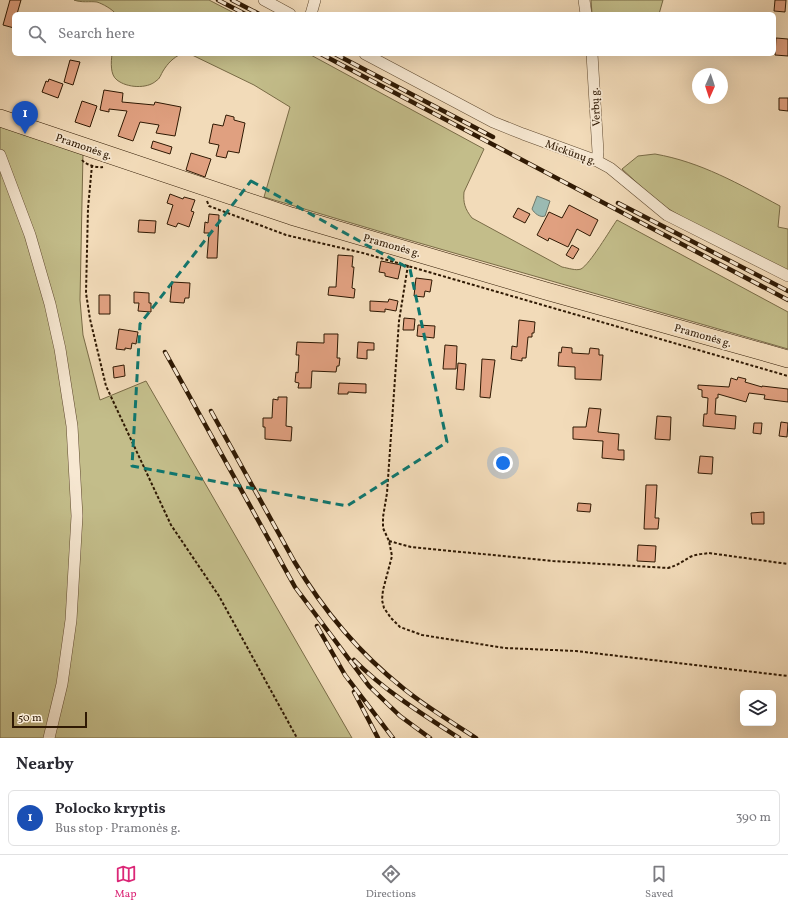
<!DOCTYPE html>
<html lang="en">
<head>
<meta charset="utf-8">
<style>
	:root { --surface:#fff; --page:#f7f7f7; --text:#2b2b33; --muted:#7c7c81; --line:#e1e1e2; --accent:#db2777 }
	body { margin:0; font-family:Vollkorn,serif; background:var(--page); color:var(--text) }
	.controls { position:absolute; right:12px; bottom:12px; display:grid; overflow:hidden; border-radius:6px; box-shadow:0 4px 16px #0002 }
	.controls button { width:36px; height:36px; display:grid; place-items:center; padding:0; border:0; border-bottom:1px solid var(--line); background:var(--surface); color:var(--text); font:20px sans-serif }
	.compass { position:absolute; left:692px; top:68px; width:36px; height:36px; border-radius:50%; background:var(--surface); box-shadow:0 4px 16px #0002; rotate:183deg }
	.scale { position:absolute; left:12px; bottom:10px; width:75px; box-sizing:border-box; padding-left:4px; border:2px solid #2f1903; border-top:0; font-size:11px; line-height:14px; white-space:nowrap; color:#2f1903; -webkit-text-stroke:3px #f7e8d2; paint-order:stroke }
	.you { position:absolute; left:503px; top:463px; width:14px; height:14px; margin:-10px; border:3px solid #fff; border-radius:50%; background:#1a73e8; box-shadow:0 0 0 6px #1a73e833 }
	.badge { display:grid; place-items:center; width:26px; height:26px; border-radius:50%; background:var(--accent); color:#fff; font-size:13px; font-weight:700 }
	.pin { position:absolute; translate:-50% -33px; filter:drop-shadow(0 1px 2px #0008) }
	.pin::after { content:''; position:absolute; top:21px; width:14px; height:12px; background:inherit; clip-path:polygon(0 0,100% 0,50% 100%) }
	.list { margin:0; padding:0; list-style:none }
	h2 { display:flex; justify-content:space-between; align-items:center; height:52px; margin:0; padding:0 16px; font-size:17px }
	h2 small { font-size:13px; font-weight:400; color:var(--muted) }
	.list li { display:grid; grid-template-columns:26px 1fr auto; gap:12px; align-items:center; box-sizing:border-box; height:56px; margin:0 8px 8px; padding:0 8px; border:1px solid var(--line); border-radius:6px }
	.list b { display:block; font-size:15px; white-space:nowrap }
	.list p { margin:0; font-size:13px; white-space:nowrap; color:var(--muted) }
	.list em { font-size:13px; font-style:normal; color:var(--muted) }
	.icon { flex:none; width:22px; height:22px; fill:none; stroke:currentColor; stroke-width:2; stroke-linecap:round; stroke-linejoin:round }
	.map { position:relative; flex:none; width:788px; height:738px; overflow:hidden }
	.search { position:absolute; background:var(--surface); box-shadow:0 4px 16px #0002; left:12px; right:12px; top:12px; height:44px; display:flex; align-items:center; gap:10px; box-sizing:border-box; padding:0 14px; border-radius:6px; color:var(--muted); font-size:15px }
	.sheet { height:116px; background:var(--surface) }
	nav { display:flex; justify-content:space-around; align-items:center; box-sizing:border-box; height:56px; border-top:1px solid var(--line); background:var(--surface); font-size:11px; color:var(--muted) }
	nav a { display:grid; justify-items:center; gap:2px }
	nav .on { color:var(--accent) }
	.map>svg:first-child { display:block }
	.green { fill:#c3bd8a; stroke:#796b46 }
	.water { fill:#9bbbb3; stroke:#707a6d }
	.building { fill:#e0a080; stroke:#2f1903 }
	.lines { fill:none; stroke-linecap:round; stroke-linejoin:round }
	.street-casing { stroke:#604a30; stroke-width:12 }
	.primary-casing { stroke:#2f1903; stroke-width:18 }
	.path { stroke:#2f1903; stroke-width:2; stroke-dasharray:3 2; stroke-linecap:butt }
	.street { stroke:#f7e8d2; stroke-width:11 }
	.primary { stroke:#f2dbb9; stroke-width:17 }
	.rail-casing { stroke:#2f1903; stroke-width:4.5 }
	.rail { stroke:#f7e8d2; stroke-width:3; stroke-dasharray:9; stroke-linecap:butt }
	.marked { fill:none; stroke:#0f766e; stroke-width:3; stroke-dasharray:8 5; stroke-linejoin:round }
	.labels { text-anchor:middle; stroke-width:3.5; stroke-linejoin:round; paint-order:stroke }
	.street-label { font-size:11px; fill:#2f1903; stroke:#f7e8d2 }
</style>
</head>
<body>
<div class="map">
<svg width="788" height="738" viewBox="0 0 788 738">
	<rect width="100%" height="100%" fill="#f2dbb9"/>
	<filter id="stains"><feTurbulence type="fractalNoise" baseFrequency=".005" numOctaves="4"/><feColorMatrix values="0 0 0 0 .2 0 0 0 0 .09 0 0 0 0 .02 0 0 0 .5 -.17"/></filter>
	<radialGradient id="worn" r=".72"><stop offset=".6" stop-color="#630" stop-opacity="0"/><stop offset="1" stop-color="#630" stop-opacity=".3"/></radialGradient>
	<path class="green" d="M74,0H209L236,14H116C112,9 103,4 97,2C89,1 82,3 74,0Z
		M591,0H663L659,14H592Z
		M112,54H181C173,58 168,63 163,71C161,74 160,79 156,81C147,89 127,88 117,80C110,75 111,62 112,54Z
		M190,54H309L484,149L464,192C463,203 465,209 472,218L562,267C568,268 576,271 581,269C590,264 610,230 617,220L788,312V349L395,236L264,197L290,107L254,85Z
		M0,124L83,153L80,300L83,335L100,400L146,381L352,738H0Z
		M655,154C701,162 739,184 780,206L778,227L788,229V271L686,219L660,204L622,169L638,156Z"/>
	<path class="water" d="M537,196L550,201L545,216C540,218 534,213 532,209Z"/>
	<path class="building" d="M10,0H21L17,14H14V28L3,25Z
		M775,0H786L785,12L774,11Z
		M776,38L788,39V56L775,55Z
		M70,60L80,62L73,85L64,82Z
		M49,79L63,84L58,98L42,92L46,81L48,82Z
		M104,90L123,93L122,102L154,105L155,102L181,107L175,136L156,133L159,125L140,122L133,141L118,136L127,111L109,109V112L100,110Z
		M779,98H788V111L779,110Z
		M82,101L97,106L90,127L75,122Z
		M226,115L234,117V120L245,123L239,153L228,151L226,158L216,156L219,145L209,143L213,124L223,126Z
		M153,141L172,147L170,154L151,148Z
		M191,153L211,159L205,177L186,170Z
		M170,194L183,199L184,197L195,200L191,211L194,212L189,227L178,223L176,227L167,224L173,205L167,203Z
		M569,205L598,220L590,236L577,229L568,247L549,238L548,241L537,235L549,212L562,218Z
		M518,208L530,214L525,223L513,217Z
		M209,214L219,215L217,258H207L209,233H204L205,222L208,223Z
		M139,220L156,221L155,233L138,232Z
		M572,245L579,249L573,259L566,255Z
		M338,255L353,256L352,267H354L352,288L355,289L354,298L328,295L329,287H336Z
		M381,261L401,265L398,279L385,276V273L379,272Z
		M416,278L432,280L430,292L425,291L424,297L414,296Z
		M172,282L190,283L189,298H185L184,303L170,302Z
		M134,292L149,293V303H151V312L138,311L139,303H134Z
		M99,295H110V314H99Z
		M389,299L398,301L396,311L385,309V312L370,311V301L388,302Z
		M404,318L415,319L414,330H403Z
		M519,320L535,322L534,333H532V337H528L526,358H522V361L511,359L512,346L517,347Z
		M418,325L435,326L434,338L417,336Z
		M119,329L138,332L136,344L132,343L131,349L125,348V350L116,349Z
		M324,334H338L337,358H340L339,366H337L336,372L312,371L311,388H298L299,383L295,382L296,372L298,373L299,355H296L297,342L324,343Z
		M358,342L374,343V350H367V359L357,358Z
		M445,345L457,346L456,369H443Z
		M562,347L572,348V353L589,354L590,348L599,349V355H603L601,380L575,379V367L558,366L559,352L561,353Z
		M482,359L495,360L490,398L480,397Z
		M458,363L466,364L464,390L456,389Z
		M124,365L125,376L114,378L113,367Z
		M738,377L746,379L745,382L762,387V386L788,389V402L764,399L765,395L749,393L746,402L718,394V398H716L715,414L736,416L735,429L703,426L704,414H707L708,398L702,397V390L698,389V385L729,387L731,378L737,380Z
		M339,383L366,384V393L348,392V394H338Z
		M278,397H287L286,426L292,427L291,441L265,439V427H263V418H272L273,399L278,400Z
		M589,408L601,409L598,432L619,434L618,450H624V460L602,458L603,441L573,439V427H586Z
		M657,416L671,417L670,440L655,439Z
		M781,422L788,423L787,437L779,436Z
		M754,423H762L761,434L753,433Z
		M700,456L713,457L712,474L698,473Z
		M646,485H657L655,518H659L658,529H644Z
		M578,503L591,504L590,512L577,511Z
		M764,512V524H752L751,513Z
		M638,545L656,546L655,562L637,561Z"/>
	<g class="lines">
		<defs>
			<path id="street" d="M264,0L290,14
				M584,0L586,14
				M311,14L315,0
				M365,54L493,122L523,134L597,161L610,168L667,215L788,276
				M592,54L598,152L597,161
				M0,155L30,235L50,304L60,349L72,426L77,516L71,620L62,684L49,738"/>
			<path id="primary" d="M0,118L291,216L546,291L788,359"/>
		</defs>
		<use href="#street" class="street-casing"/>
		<use href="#primary" class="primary-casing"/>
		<path class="path" d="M82,160C86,165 97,168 103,167
			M92,165L88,208L86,293L90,319L106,386L171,525L219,596L297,738
			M207,201L209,206L286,235L363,253L788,376
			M408,265L399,321L387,493L383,517V528L389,541L392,556L383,590L382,600L384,608L391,618L400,627L422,635L505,648L576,651L788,676
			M389,541L411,547L553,561L668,568C678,565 682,562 690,557C696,554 703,554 709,553L788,564"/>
		<use href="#street" class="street"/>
		<use href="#primary" class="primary"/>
		<defs>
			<path id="rail" d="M218,0L245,14
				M232,0L259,14
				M321,54L788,300
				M335,54L493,137
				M618,203L788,291
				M165,352L295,587L369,686L400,716L430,738
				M211,411L294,561C323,610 359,653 403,688C426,707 452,722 476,738
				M317,626L345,675L393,738
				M354,660C385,691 422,714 459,738
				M354,692L378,738"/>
		</defs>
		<use href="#rail" class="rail-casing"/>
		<use href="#rail" class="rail"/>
	</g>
	<path class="marked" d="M251,181L410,269L447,442L347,506L132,466L140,324Z"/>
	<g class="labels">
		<g class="street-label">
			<text transform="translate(595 107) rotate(-93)" y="4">Verbų g.</text>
			<text transform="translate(84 146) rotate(19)" y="4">Pramonės g.</text>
			<text transform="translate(571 152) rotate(20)" y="4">Mickūnų g.</text>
			<text transform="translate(392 245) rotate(16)" y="4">Pramonės g.</text>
			<text transform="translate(703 335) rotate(16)" y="4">Pramonės g.</text>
		</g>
	</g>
	<rect width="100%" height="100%" filter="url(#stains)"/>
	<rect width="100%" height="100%" fill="url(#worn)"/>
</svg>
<div class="controls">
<button><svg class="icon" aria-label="layers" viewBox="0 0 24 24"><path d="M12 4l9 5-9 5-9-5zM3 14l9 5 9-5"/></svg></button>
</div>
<svg class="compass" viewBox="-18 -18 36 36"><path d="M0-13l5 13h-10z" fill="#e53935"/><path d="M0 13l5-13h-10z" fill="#7c7c81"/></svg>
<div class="scale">50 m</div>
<div class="you"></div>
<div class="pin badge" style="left:25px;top:134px;background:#1a4fb4">1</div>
<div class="search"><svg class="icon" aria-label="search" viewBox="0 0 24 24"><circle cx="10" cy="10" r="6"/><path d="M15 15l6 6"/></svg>Search here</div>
</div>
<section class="sheet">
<h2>Nearby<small></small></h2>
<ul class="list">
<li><span class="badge" style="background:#1a4fb4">1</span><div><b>Polocko kryptis</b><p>Bus stop · Pramonės g.</p></div><em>390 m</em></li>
</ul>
</section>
<nav>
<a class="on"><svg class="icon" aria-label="map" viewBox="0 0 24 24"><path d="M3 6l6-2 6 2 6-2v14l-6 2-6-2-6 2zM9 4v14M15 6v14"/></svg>Map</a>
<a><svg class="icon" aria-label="directions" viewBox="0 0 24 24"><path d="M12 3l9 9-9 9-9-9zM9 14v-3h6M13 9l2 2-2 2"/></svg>Directions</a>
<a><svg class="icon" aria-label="saved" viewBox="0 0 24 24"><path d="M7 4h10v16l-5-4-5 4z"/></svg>Saved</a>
</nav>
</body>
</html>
